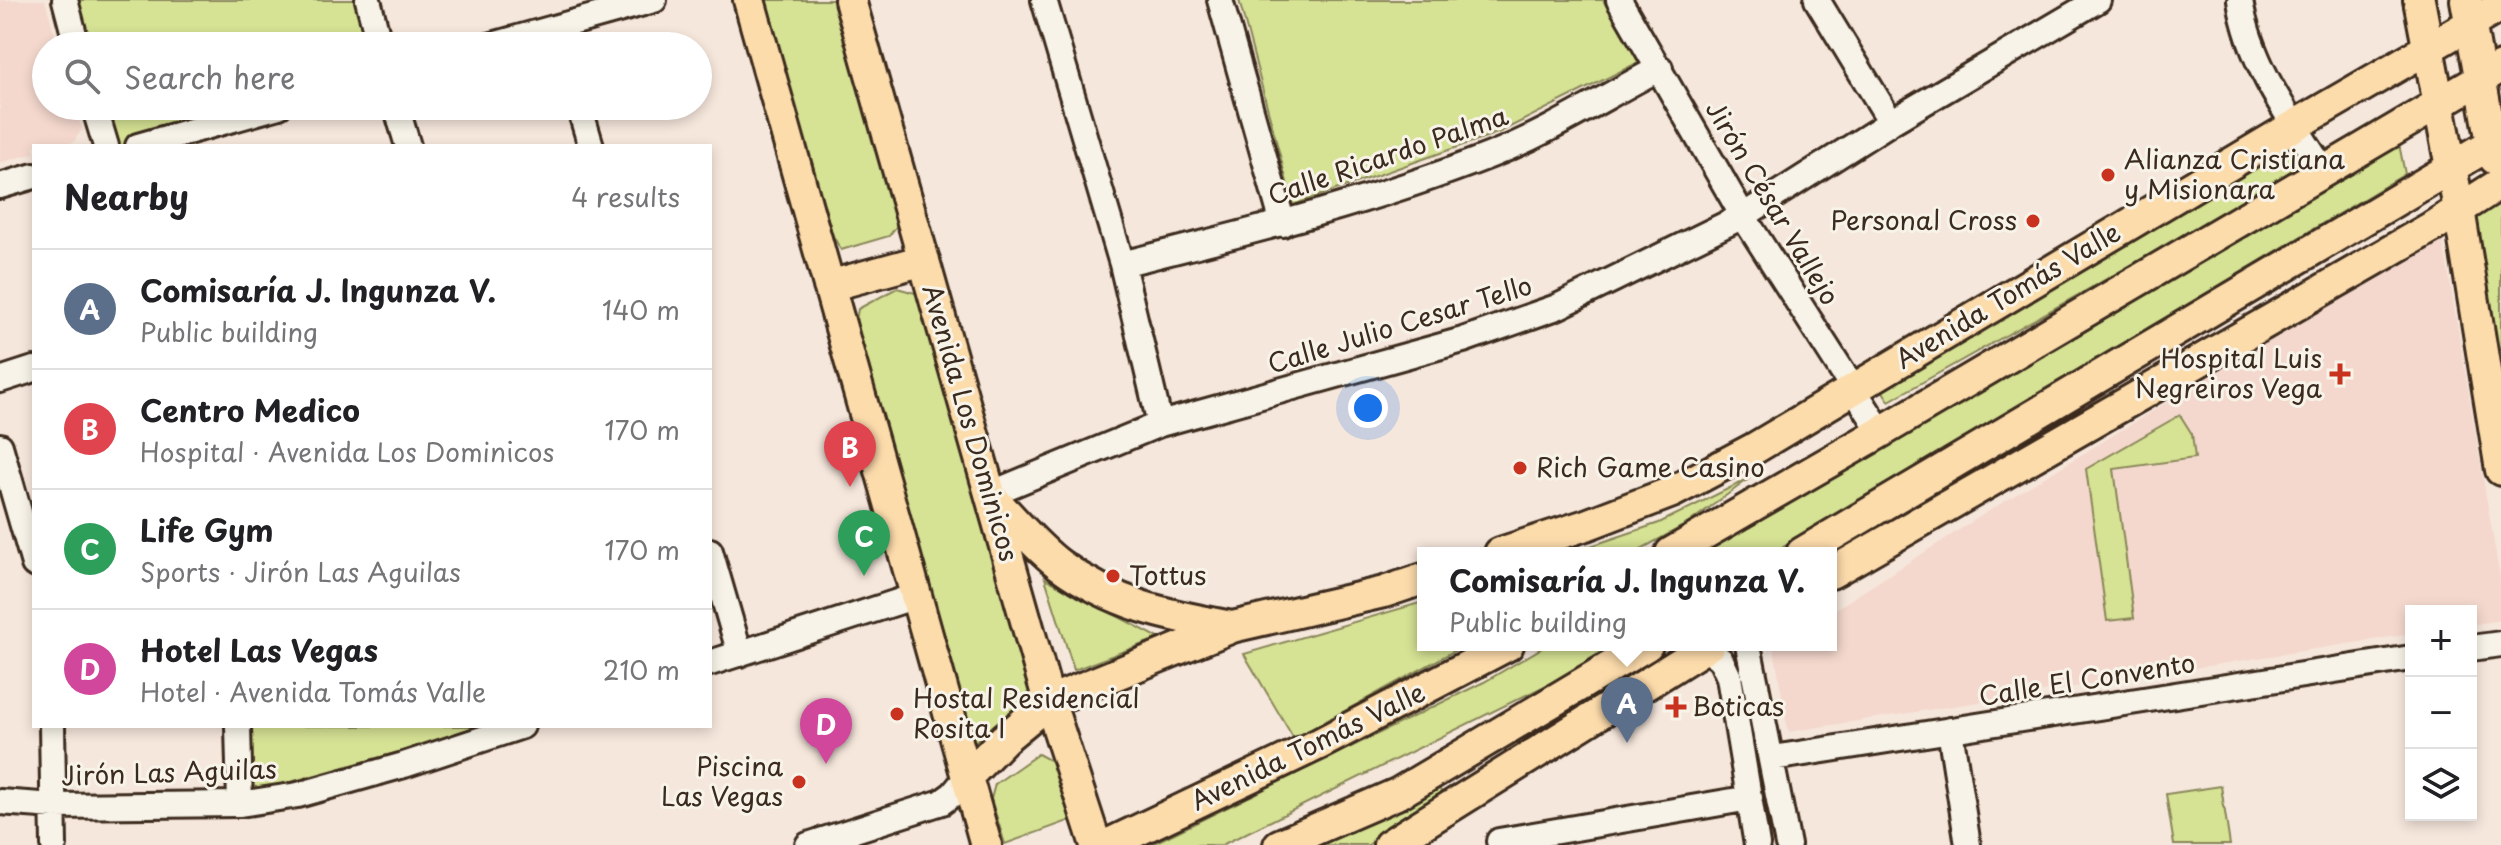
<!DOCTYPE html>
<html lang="en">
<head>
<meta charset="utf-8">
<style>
	:root { --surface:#fff; --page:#f6f6f6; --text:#202124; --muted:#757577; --line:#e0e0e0; --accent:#c8321e }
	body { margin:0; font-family:"Playpen Sans",sans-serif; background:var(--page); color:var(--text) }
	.controls { position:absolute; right:24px; bottom:24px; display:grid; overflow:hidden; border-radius:0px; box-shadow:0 4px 12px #0003 }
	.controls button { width:72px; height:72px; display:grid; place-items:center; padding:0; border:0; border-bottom:2px solid var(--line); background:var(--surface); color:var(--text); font:40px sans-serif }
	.you { position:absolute; left:1368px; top:408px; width:28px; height:28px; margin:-20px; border:6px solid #fff; border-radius:50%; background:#1a73e8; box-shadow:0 0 0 12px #1a73e833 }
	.badge { display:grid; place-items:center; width:52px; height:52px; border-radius:50%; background:var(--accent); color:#fff; font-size:26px; font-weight:700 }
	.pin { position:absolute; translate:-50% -66px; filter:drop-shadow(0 2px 4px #0008) }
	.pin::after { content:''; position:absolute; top:42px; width:28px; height:24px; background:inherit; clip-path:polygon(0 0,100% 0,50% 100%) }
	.popup { position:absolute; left:1417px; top:547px; width:420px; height:104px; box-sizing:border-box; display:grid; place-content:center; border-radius:0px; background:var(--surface); filter:drop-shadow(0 2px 6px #0005); font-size:26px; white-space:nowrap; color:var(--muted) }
	.popup b { font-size:30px; color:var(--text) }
	.popup::after { content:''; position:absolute; left:50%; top:100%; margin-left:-16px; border:16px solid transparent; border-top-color:var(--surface) }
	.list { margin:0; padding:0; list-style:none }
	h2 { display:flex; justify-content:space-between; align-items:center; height:104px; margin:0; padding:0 32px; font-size:34px }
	h2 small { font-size:26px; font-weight:400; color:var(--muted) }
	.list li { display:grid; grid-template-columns:52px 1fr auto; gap:24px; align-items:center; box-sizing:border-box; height:120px; padding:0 32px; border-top:2px solid var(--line) }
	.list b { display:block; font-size:30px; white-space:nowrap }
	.list p { margin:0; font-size:26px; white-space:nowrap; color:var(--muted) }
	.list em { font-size:26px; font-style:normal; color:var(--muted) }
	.icon { flex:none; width:44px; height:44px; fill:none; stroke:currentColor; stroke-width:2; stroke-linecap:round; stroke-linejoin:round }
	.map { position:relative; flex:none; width:2501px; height:845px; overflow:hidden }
	.search { position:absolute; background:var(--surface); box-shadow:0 4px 12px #0003; left:32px; top:32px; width:680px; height:88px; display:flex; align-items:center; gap:20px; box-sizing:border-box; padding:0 28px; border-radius:44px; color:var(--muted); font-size:30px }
	.panel { position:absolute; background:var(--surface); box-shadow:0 4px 12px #0003; left:32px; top:144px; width:680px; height:584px; border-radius:0px }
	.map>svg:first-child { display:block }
	.built { fill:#f4d8cd }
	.green { fill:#d6e294; stroke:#888659; stroke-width:2 }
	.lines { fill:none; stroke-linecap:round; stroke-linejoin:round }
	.minor-casing { stroke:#3b2a1e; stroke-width:30 }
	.major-casing { stroke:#3b2a1e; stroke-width:36 }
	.minor { stroke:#f7f3e8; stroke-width:24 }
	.major { stroke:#fddcac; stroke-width:30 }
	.poi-dot { fill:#c8321e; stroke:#f7f3e8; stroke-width:3 }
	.labels { text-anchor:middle; stroke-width:6; stroke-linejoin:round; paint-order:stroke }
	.street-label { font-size:26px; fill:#3b2a1e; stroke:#f7f3e8 }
	.poi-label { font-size:26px; fill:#3b2a1e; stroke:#f7f3e8; text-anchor:start }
</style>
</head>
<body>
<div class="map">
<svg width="2501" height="845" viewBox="0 0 2501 845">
	<rect width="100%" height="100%" fill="#f6e7dc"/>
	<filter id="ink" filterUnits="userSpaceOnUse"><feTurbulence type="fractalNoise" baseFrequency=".0125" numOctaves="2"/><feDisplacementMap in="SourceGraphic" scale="16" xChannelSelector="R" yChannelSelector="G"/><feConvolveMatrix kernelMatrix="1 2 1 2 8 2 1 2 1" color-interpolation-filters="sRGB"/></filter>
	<g filter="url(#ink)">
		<path class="built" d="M0,0H45L58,46H46V106H75L82,129L74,142L59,146H34V153L0,163Z
			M2442,234L2501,584V620L2471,625V611H2411V634L1788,732L1774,649L1779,645H1831V612L1984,514Z"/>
		<path class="green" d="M65,0H368L380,46H77Z
			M763,0H843L905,215L889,236L841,250L833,236Z
			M1239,0H1603L1639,62L1500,132L1293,205Z
			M94,106H279L138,146H106Z
			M2399,144L2405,174L1773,553H1703Z
			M2292,146L2306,167L1889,401L1880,387Z
			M2501,192V471L2459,209Z
			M897,288L919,294L1032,693L972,744L854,332L858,309Z
			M2180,415L2192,434L2195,458L2114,469L2134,618L2107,621L2086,469Z
			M1750,478L1687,524L1634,553H1570L1659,523Z
			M1045,578L1159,638L1074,670Z
			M1423,602V645H1465L1294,739L1244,654Z
			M1547,645H1619L1581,668L1222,845H1150L1484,682Z
			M247,726H477L403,751L254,792L248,784Z
			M1038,754L1053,762L1074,819L1005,844L991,799L995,784Z
			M1434,779L1443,795L1368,845H1313Z
			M2221,786L2230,845H2174L2166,794Z"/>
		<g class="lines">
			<defs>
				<path id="minor" d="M65,0L77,46
					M368,0L380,46
					M1044,0L1122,264L1160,424
					M1220,0L1283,224
					M1619,0L1743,216L1881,432
					M1817,0L1891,122
					M2240,0C2249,63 2290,119 2324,171
					M489,46L654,0
					M94,106L106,146
					M396,106L408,146
					M579,106L591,146
					M138,146L279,106
					M0,186L34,176
					M1122,264C1246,233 1372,202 1491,155C1550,132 1604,97 1660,68
					M0,380L34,369
					M0,446L34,564
					M990,494L1160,424L1463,340L1557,307L1743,216L1891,122L2098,0
					M710,551L740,654
					M1748,645L1788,845
					M1705,647L1721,660L1729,677L1757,845
					M2471,648L2501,644
					M710,663L916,596
					M52,726L54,845
					M238,726L240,804
					M1950,730L1968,845
					M1773,758L2411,658
					M0,802L54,806L240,804L298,795L404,765L522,726
					M1499,841L1750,798
					M808,845L942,802L953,794L967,777"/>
				<path id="major" d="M749,0L986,845
					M850,0L1046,691L1096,845
					M2419,0L2459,209L2501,470
					M2466,0L2495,159
					M829,286L924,260
					M994,500C1015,521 1036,547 1060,565C1115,605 1166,615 1232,627
					M1500,553L1586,525L1672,492L1755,448L2294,126L2501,6
					M1671,553L1881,432L2501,67
					M1802,553L2501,138
					M1831,573L2432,227L2501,183
					M967,777L1004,739L1050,701L1232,627L1384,592L1423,579
					M1107,845L1319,744L1508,645
					M1279,845L1399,793L1647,645
					M1389,845L1709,645"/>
			</defs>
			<use href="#minor" class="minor-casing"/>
			<use href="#major" class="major-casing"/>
			<use href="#minor" class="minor"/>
			<use href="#major" class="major"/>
		</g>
	</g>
	<g class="poi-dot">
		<circle cx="2108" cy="175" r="8"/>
		<circle cx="2033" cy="221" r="8"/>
		<path d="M2336 362h8v8h8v8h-8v8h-8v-8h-8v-8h8z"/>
		<circle cx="1520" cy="468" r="8"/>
		<circle cx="1113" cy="576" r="8"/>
		<path d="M1672 695h8v8h8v8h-8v8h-8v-8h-8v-8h8z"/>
		<circle cx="897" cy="714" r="8"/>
		<circle cx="799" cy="782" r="8"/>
	</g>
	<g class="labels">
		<g class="street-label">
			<text transform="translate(1388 156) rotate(-19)" y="9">Calle Ricardo Palma</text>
			<text transform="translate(1772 203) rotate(59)" y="9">Jirón César Vallejo</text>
			<text transform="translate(2008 296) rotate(-31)" y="9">Avenida Tomás Valle</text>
			<text transform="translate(1400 325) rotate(-17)" y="9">Calle Julio Cesar Tello</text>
			<text transform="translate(970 423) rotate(74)" y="9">Avenida Los Dominicos</text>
			<text transform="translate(2087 680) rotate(-9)" y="9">Calle El Convento</text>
			<text transform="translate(1308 747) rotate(-26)" y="9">Avenida Tomás Valle</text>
			<text transform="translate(169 773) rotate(-2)" y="9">Jirón Las Aguilas</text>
		</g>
		<g class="poi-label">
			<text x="2124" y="169">Alianza Cristiana<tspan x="2124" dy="30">y Misionara</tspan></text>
			<text x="2017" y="230" text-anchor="end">Personal Cross</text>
			<text x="2322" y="368" text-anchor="end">Hospital Luis<tspan x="2322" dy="30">Negreiros Vega</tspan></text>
			<text x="1536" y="477">Rich Game Casino</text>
			<text x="1129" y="585">Tottus</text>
			<text x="913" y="708">Hostal Residencial<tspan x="913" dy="30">Rosita I</tspan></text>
			<text x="1692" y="716">Boticas</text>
			<text x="783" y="776" text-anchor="end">Piscina<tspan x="783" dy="30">Las Vegas</tspan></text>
		</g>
	</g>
</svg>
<div class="controls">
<button>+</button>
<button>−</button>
<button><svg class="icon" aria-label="layers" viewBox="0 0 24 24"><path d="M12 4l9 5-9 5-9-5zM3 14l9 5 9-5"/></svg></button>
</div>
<div class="you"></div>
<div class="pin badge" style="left:1627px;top:743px;background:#5c6f8a">A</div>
<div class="popup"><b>Comisaría J. Ingunza V.</b>Public building</div>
<div class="pin badge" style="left:850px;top:487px;background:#e0444e">B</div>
<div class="pin badge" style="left:864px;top:576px;background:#2e9e5b">C</div>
<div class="pin badge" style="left:826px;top:764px;background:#d1479c">D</div>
<div class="search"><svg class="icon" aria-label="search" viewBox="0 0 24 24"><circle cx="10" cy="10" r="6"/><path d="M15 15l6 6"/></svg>Search here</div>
<section class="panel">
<h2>Nearby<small>4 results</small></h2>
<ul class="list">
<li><span class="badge" style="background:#5c6f8a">A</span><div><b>Comisaría J. Ingunza V.</b><p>Public building</p></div><em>140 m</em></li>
<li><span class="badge" style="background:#e0444e">B</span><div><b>Centro Medico</b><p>Hospital · Avenida Los Dominicos</p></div><em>170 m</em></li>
<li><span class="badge" style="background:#2e9e5b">C</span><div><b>Life Gym</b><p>Sports · Jirón Las Aguilas</p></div><em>170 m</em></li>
<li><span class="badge" style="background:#d1479c">D</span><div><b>Hotel Las Vegas</b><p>Hotel · Avenida Tomás Valle</p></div><em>210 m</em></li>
</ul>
</section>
</div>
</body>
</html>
